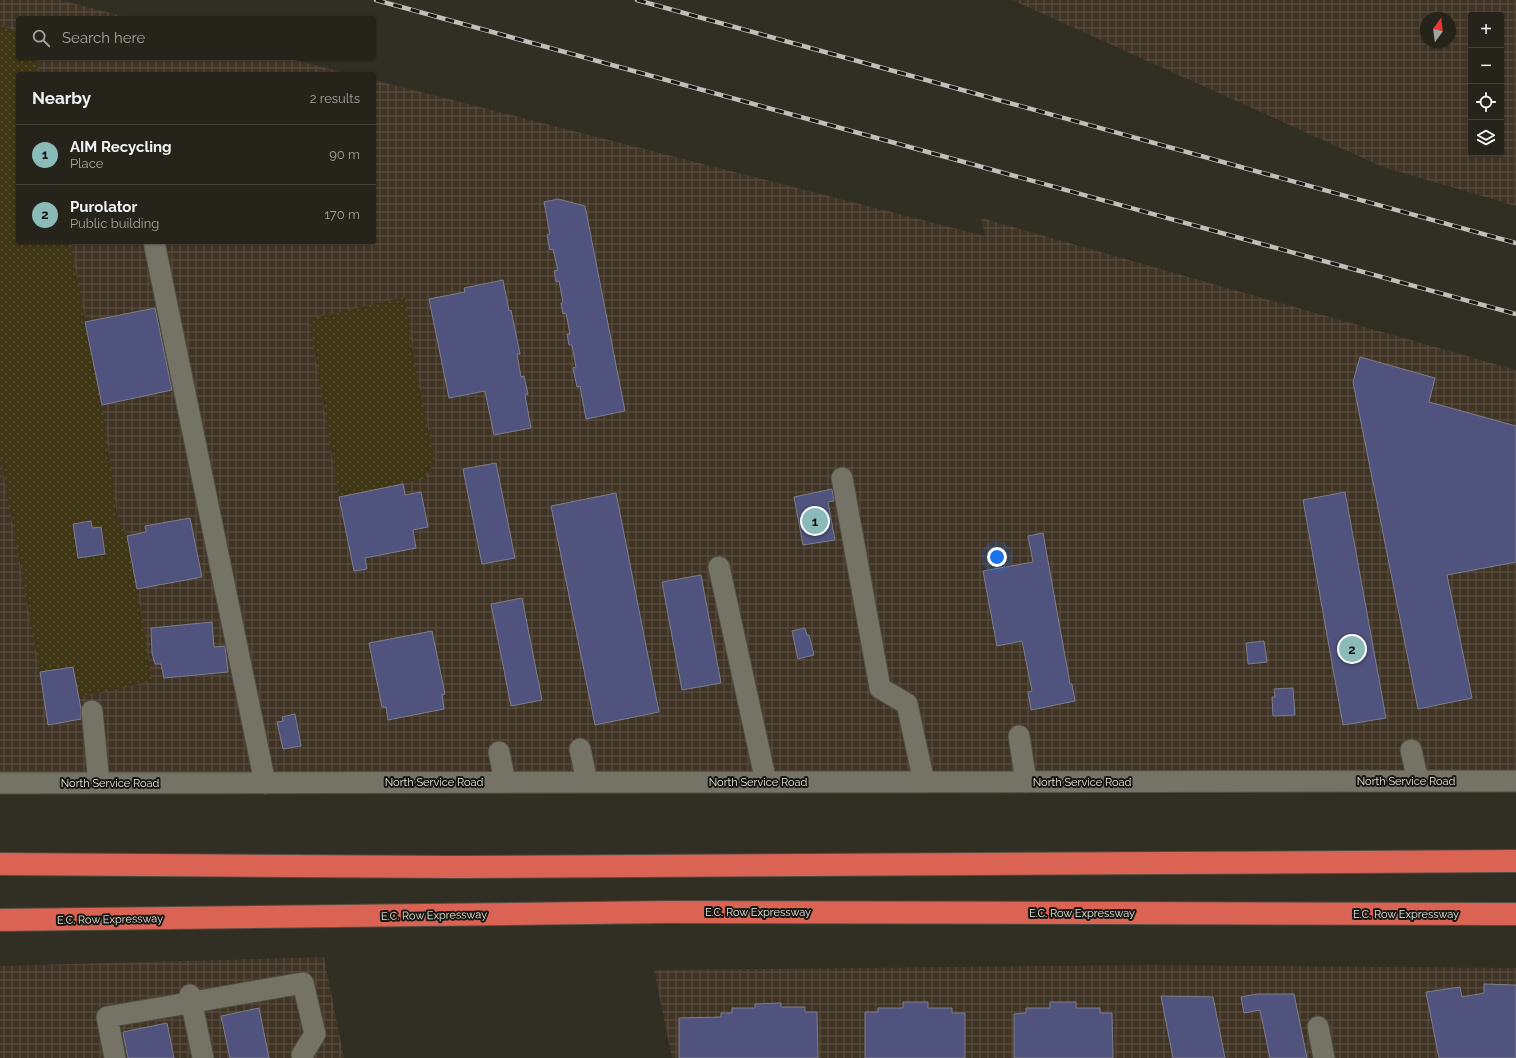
<!DOCTYPE html>
<html lang="en">
<head>
<meta charset="utf-8">
<style>
	:root { --surface:#25231a; --page:#312f27; --text:#f1f3f6; --muted:#a3a4a2; --line:#424039; --accent:#8bbbb9 }
	body { margin:0; font-family:Raleway,sans-serif; background:var(--page); color:var(--text) }
	.controls { position:absolute; right:12px; top:12px; display:grid; overflow:hidden; border-radius:4px; box-shadow:0 1px 3px #0004 }
	.controls button { width:36px; height:36px; display:grid; place-items:center; padding:0; border:0; border-bottom:1px solid var(--line); background:var(--surface); color:var(--text); font:20px sans-serif }
	.compass { position:absolute; left:1420px; top:12px; width:36px; height:36px; border-radius:50%; background:var(--surface); box-shadow:0 1px 3px #0004; rotate:14deg }
	.you { position:absolute; left:997px; top:557px; width:14px; height:14px; margin:-10px; border:3px solid #fff; border-radius:50%; background:#1a73e8; box-shadow:0 0 0 6px #1a73e833 }
	.badge { display:grid; place-items:center; width:26px; height:26px; border-radius:50%; background:var(--accent); color:#111; font-size:13px; font-weight:700 }
	.pin { position:absolute; translate:-50% -50%; border:2px solid #fff; box-shadow:0 1px 4px #0006 }
	.list { margin:0; padding:0; list-style:none }
	h2 { display:flex; justify-content:space-between; align-items:center; height:52px; margin:0; padding:0 16px; font-size:17px }
	h2 small { font-size:13px; font-weight:400; color:var(--muted) }
	.list li { display:grid; grid-template-columns:26px 1fr auto; gap:12px; align-items:center; box-sizing:border-box; height:60px; padding:0 16px; border-top:1px solid var(--line) }
	.list b { display:block; font-size:15px; white-space:nowrap }
	.list p { margin:0; font-size:13px; white-space:nowrap; color:var(--muted) }
	.list em { font-size:13px; font-style:normal; color:var(--muted) }
	.icon { flex:none; width:22px; height:22px; fill:none; stroke:currentColor; stroke-width:2; stroke-linecap:round; stroke-linejoin:round }
	.map { position:relative; flex:none; width:1516px; height:1058px; overflow:hidden }
	.search { position:absolute; background:var(--surface); box-shadow:0 1px 3px #0004; left:16px; top:16px; width:360px; height:44px; display:flex; align-items:center; gap:10px; box-sizing:border-box; padding:0 14px; border-radius:4px; color:var(--muted); font-size:15px }
	.panel { position:absolute; background:var(--surface); box-shadow:0 1px 3px #0004; left:16px; top:72px; width:360px; height:172px; border-radius:4px }
	.map>svg:first-child { display:block }
	.industrial { fill:url(#industrial-grid); fill-rule:evenodd }
	.sand { fill:url(#sand-dots) }
	.building { fill:#50537d; stroke:#7d7e8b }
	.lines { fill:none; stroke-linecap:round; stroke-linejoin:round }
	.minor-casing { stroke:#4e4c42; stroke-width:23 }
	.highway-casing { stroke:#4e4c42; stroke-width:24 }
	.minor { stroke:#757266; stroke-width:21 }
	.highway { stroke:#da6354; stroke-width:22 }
	.rail-casing { stroke:#c0beb7; stroke-width:4.5 }
	.rail { stroke:#181712; stroke-width:3; stroke-dasharray:9; stroke-linecap:butt }
	.labels { text-anchor:middle; stroke-width:4; stroke-linejoin:round; paint-order:stroke }
	.street-label { font-size:11px; fill:#e3e2db; stroke:#181712 }
</style>
</head>
<body>
<div class="map">
<svg width="1516" height="1058" viewBox="0 0 1516 1058">
	<defs>
		<pattern id="industrial-grid" width="8" height="8" patternUnits="userSpaceOnUse"><rect width="8" height="8" fill="#403425"/><path d="M0 4h8M4 0v8" fill="none" stroke="#5b5144"/></pattern>
		<pattern id="sand-dots" width="8" height="8" patternUnits="userSpaceOnUse"><rect width="8" height="8" fill="#3e3615"/><path d="M2 2h.1M6 6h.1" fill="none" stroke="#5a5336" stroke-width="1.8" stroke-linecap="round"/></pattern>
	</defs>
	<rect width="100%" height="100%" fill="#312f23"/>
	<path class="industrial" d="M0,0H60L130,18H18V58H287L349,74H18V242H374V80L985,236L981,218L1516,370V770H1322L1295,772L1297,770L0,773Z
		M1012,0H1516V206L1383,167ZM1471,15H1501V153H1471ZM1426,18H1450V42H1426Z
		M324,957L344,1058H0V966Z
		M1151,965L1516,968V1058H672L654,970Z"/>
	<path class="sand" d="M0,25L18,32V58H36L39,74H18V242H70L102,405L118,520L127,536L137,589L152,681L79,697L73,667L40,672L0,456Z
		M405,297L415,366L435,461L425,478L339,497L309,319Z"/>
	<path class="building" d="M558,199L585,206L625,411L586,419L580,386L577,387L573,368L576,367L572,345H569L567,334H570L566,313L563,314L561,303L563,302L559,281L556,282L554,271L558,270L553,249L550,250L547,235L550,234L544,202Z
		M503,280L509,311L511,310L520,354H517L521,377L524,376L528,394L525,395L531,428L494,435L485,391L449,398L429,299L465,292L464,288Z
		M155,308L172,390L102,405L85,322Z
		M1360,357L1435,378L1429,402L1516,426V562L1447,575L1472,698L1418,709L1353,382Z
		M496,463L515,558L482,564L463,469Z
		M403,484L405,495L421,492L428,527L413,530L416,548L365,558L367,569L354,571L339,497Z
		M832,489L834,501L828,502L835,540L803,545L794,497Z
		M1345,492L1386,718L1343,725L1303,500Z
		M616,493L659,712L595,725L551,506Z
		M190,518L202,577L137,589L127,536L146,532L145,526Z
		M91,521L92,528L101,527L105,554L78,558L73,524Z
		M1043,533L1070,684H1072L1075,701L1031,710L1028,692L1032,691L1022,641L997,646L983,571L1033,562L1028,536Z
		M701,575L721,683L682,690L662,582Z
		M522,598L542,700L511,706L491,604Z
		M212,622L214,647L225,646L228,672L164,678L161,664H155L152,653L151,628Z
		M805,628L807,635H809L814,655L798,659L792,631Z
		M432,631L445,694L442,695L444,709L388,720L386,707H382L369,643Z
		M1264,641L1267,662L1248,664L1246,643Z
		M73,667L81,709V719L48,725L40,672Z
		M1293,688L1295,715L1273,716L1272,697H1275L1274,689Z
		M295,714L301,746L283,749L277,722L283,721L282,717Z
		M1484,984L1516,985V1058H1439L1426,992L1460,987L1462,997L1484,993Z
		M1257,994H1294L1307,1058H1270L1260,1010L1244,1013L1241,997Z
		M1161,996L1213,997L1225,1058H1173Z
		M903,1002H928V1008H952V1013H965V1058H865V1012H878V1008H903Z
		M1050,1002H1076V1008H1100V1013H1112L1113,1058H1014V1014L1026,1013V1008H1050Z
		M781,1003V1007H805V1012H817L818,1058H679V1018L721,1017V1013H732V1008H755V1004Z
		M259,1008L269,1058H230L221,1016Z
		M167,1023L174,1058H128L123,1032Z"/>
	<g class="lines">
		<defs>
			<path id="minor" d="M154,242L265,783
				M842,478L880,688L907,704L924,782
				M719,567L766,782
				M92,711L99,783
				M1019,736L1026,782
				M580,749L587,782
				M1411,750L1418,781
				M499,752L505,782
				M0,783L1516,781
				M190,995L203,1058
				M1318,1027L1324,1058
				M115,1058L107,1017L303,983L315,1034L302,1055L303,1058"/>
			<path id="highway" d="M0,864L457,867L1516,861
				M0,920L668,912L1516,914"/>
		</defs>
		<use href="#minor" class="minor-casing"/>
		<use href="#highway" class="highway-casing"/>
		<use href="#minor" class="minor"/>
		<use href="#highway" class="highway"/>
		<defs>
			<path id="rail" d="M376,0L1516,314
				M637,0L1516,243"/>
		</defs>
		<use href="#rail" class="rail-casing"/>
		<use href="#rail" class="rail"/>
	</g>
	<g class="labels">
		<g class="street-label">
			<text x="1406" y="785">North Service Road</text>
			<text x="434" y="786">North Service Road</text>
			<text x="758" y="786">North Service Road</text>
			<text x="1082" y="786">North Service Road</text>
			<text x="110" y="787">North Service Road</text>
			<text x="758" y="916">E.C. Row Expressway</text>
			<text x="1082" y="917">E.C. Row Expressway</text>
			<text x="1406" y="918">E.C. Row Expressway</text>
			<text transform="translate(434 915) rotate(-1)" y="4">E.C. Row Expressway</text>
			<text transform="translate(110 919) rotate(-1)" y="4">E.C. Row Expressway</text>
		</g>
	</g>
</svg>
<div class="controls">
<button>+</button>
<button>−</button>
<button><svg class="icon" aria-label="locate" viewBox="0 0 24 24"><circle cx="12" cy="12" r="6"/><path d="M12 2v4M12 18v4M2 12h4M18 12h4"/></svg></button>
<button><svg class="icon" aria-label="layers" viewBox="0 0 24 24"><path d="M12 4l9 5-9 5-9-5zM3 14l9 5 9-5"/></svg></button>
</div>
<svg class="compass" viewBox="-18 -18 36 36"><path d="M0-13l5 13h-10z" fill="#e53935"/><path d="M0 13l5-13h-10z" fill="#a3a4a2"/></svg>
<div class="you"></div>
<div class="pin badge" style="left:815px;top:521px">1</div>
<div class="pin badge" style="left:1352px;top:649px">2</div>
<div class="search"><svg class="icon" aria-label="search" viewBox="0 0 24 24"><circle cx="10" cy="10" r="6"/><path d="M15 15l6 6"/></svg>Search here</div>
<section class="panel">
<h2>Nearby<small>2 results</small></h2>
<ul class="list">
<li><span class="badge">1</span><div><b>AIM Recycling</b><p>Place</p></div><em>90 m</em></li>
<li><span class="badge">2</span><div><b>Purolator</b><p>Public building</p></div><em>170 m</em></li>
</ul>
</section>
</div>
</body>
</html>
